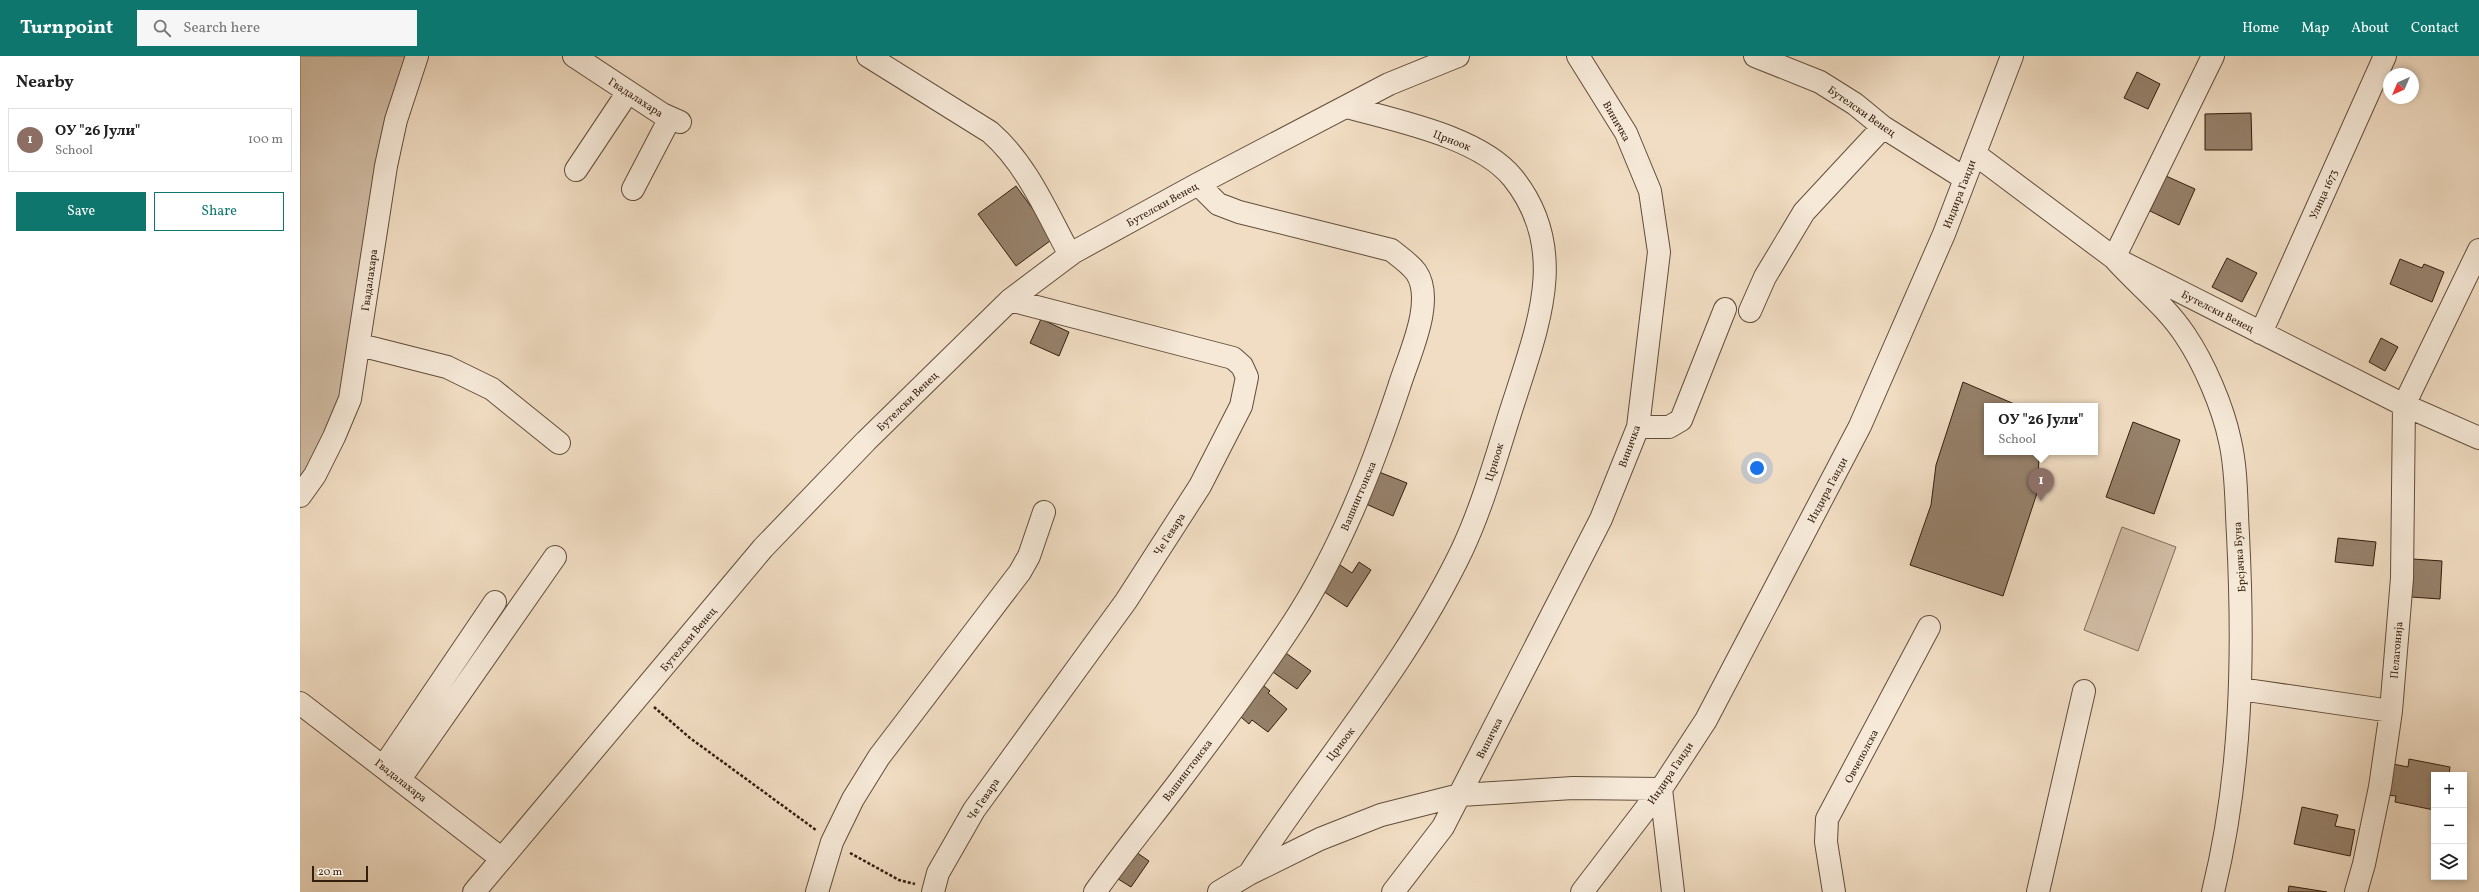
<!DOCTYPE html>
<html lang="en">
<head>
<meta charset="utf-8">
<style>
	:root { --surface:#fff; --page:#f6f6f6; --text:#222; --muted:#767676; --line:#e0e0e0; --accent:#0f766e }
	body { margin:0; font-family:Vollkorn,serif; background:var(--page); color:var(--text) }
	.controls { position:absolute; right:12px; bottom:12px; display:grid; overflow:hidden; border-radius:0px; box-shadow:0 2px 6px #0003 }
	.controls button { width:36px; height:36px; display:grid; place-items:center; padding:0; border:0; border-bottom:1px solid var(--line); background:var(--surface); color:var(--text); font:20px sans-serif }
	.compass { position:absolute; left:2083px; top:12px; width:36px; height:36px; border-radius:50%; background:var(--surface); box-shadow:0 2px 6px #0003; rotate:224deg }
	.scale { position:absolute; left:12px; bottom:10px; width:56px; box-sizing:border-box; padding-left:4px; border:2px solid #331d0c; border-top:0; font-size:11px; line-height:14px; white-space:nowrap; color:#331d0c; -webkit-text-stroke:3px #f6e9d8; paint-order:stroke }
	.you { position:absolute; left:1457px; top:412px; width:14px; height:14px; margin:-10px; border:3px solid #fff; border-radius:50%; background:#1a73e8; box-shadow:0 0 0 6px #1a73e833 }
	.badge { display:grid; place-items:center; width:26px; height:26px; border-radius:50%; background:var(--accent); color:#fff; font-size:13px; font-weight:700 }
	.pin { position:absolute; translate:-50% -33px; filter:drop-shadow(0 1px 2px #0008) }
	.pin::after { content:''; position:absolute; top:21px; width:14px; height:12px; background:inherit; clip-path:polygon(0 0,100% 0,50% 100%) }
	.popup { position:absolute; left:1684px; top:347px; width:114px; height:52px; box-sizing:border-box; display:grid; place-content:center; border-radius:0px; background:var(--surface); filter:drop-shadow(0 1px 3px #0005); font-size:13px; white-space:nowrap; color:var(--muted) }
	.popup b { font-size:15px; color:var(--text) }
	.popup::after { content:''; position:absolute; left:50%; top:100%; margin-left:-8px; border:8px solid transparent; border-top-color:var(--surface) }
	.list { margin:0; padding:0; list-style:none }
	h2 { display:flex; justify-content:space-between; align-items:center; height:52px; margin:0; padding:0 16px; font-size:17px }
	h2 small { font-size:13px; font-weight:400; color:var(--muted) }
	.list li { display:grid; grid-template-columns:26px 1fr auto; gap:12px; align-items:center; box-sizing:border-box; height:64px; margin:0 8px 8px; padding:0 8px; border:1px solid var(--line); border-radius:0px }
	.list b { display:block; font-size:15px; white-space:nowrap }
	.list p { margin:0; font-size:13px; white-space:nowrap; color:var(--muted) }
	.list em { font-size:13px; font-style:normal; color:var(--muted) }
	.actions { display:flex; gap:8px; padding:12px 16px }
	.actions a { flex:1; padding:9px 0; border:1px solid var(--accent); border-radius:0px; text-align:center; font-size:14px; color:var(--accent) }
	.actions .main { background:var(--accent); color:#fff }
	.icon { flex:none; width:22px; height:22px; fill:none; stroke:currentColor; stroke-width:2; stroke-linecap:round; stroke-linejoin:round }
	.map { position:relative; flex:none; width:2179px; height:836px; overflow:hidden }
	header { display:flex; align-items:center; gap:24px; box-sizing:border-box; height:56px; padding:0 20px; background:var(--accent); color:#fff }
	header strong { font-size:19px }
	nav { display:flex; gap:22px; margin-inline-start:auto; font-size:14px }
	.search { width:280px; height:36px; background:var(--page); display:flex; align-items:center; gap:10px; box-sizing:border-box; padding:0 14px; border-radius:0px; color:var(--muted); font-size:15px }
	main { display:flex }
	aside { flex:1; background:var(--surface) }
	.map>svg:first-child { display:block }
	.green { fill:#d1bca4; stroke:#826c58 }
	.building { fill:#96816b; stroke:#331d0c }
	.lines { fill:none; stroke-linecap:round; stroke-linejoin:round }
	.minor-casing { stroke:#624d3a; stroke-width:24 }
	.path { stroke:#331d0c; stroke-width:2.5; stroke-dasharray:3 2; stroke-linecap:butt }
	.minor { stroke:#f6e9d8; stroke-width:22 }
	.labels { text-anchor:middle; stroke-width:4; stroke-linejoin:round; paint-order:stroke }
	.street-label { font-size:11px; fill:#331d0c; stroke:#f6e9d8 }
</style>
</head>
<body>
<header>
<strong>Turnpoint</strong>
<div class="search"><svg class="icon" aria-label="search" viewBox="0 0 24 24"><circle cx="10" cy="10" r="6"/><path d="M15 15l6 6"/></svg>Search here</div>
<nav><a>Home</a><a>Map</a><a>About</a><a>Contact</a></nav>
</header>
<main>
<aside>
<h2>Nearby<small></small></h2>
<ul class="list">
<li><span class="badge" style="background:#8d6e63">1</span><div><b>ОУ &quot;26 Јули&quot;</b><p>School</p></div><em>100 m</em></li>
</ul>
<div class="actions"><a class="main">Save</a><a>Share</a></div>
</aside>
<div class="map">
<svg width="2179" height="836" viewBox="0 0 2179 836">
	<rect width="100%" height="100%" fill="#f1ddc3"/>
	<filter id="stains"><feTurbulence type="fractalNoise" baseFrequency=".005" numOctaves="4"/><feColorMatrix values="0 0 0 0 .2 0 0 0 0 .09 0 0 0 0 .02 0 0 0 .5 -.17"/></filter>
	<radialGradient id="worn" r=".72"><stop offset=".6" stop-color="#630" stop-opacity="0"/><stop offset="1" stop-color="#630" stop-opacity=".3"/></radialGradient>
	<path class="green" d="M0,0H107L43,340L0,425Z
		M1822,471L1876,491L1838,595L1784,574Z"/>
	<path class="building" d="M1837,16L1860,28L1848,53L1824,42Z
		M1951,57L1952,94H1905V58Z
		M1866,120L1895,133L1879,169L1850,155Z
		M716,130L754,182L716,210L678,158Z
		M1927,202L1957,217L1942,246L1912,231Z
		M2100,203L2122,212L2124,208L2144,216L2132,246L2090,228Z
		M741,263L769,276L759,300L730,287Z
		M2081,282L2098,291L2085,315L2069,306Z
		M1663,326L1719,350H1687V396H1739L1738,434L1703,540L1610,509L1631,449L1636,409Z
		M1833,366L1880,384L1854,458L1806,441Z
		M1079,416L1107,427L1093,460L1066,448Z
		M2038,482L2076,486L2073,510L2035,506Z
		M2113,503L2142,505L2140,543L2111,541Z
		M1034,505L1052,517L1059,506L1071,514L1047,551L1017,531Z
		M983,595L1011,615L997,633L970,614Z
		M958,625L970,635L968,637L987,653L968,676L952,664L949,668L934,655Z
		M2109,703L2150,711L2149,719H2134V754L2095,746L2096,740L2087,739L2093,708L2108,711Z
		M2002,751L2038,759L2035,770L2055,774L2050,800L1994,788Z
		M833,794L849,805L831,831L815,821Z
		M1989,830L2027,836H1988Z"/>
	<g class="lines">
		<defs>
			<path id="minor" d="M274,0L362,58L380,66
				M568,0L690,76C727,108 747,157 770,199
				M1455,0L1520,26L1555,48L1583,71L1664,122
				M1913,0L1814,202C1837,228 1866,250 1885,279C1904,307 1923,351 1930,385C1937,415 1936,448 1938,479C1944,598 1942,719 1913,836
				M1675,98L1814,202L2104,349L2179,382
				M276,114L328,36
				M333,133L370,62
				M1450,255L1465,221L1504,156L1583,71
				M1961,277L2085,0
				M60,289L147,311L192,333L259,387
				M1338,371H1369L1381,364L1425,253
				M0,440L15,419L34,381L50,343L86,110L96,64L117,0
				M1940,633L2091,655
				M0,647L202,803
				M84,710L195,546
				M100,723L255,501
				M949,818C1019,710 1106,611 1162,494C1185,445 1199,390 1216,339C1240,264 1268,191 1213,122C1180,81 1097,65 1047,51
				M174,836L463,492L566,385L710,244L774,196L898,128L1089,28L1158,0
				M517,836L532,786L553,743L579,701L720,516L729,500L744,456
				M633,836L638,817L674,754L826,545L900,430L941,350L947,321L942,310L933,302L710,244
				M795,836C823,796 854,759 884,719C921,670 959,619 993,567C1040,495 1072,412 1099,331C1108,301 1136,245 1116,216C1109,207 1100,201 1091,194L939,156L918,148L898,128
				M919,836L949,818L1020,783L1081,759L1160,739L1273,732L1361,733L1373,836
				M1093,836L1143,771L1301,463L1338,371L1359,196L1350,135L1326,77L1278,0
				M1282,836L1361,733L1406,664L1560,370L1644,178L1712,0
				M1534,836L1526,786L1527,763L1629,571
				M1738,836L1784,635
				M2056,836L2064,808L2080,731L2091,655L2102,522L2104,349L2179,194"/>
		</defs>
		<use href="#minor" class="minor-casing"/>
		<path class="path" d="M354,651L390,682L516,774
			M550,797L599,824L615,828"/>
		<use href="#minor" class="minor"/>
	</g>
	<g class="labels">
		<g class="street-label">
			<text transform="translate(336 41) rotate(33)" y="4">Гвадалахара</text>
			<text transform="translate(1562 55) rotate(35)" y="4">Бутелски Венец</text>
			<text transform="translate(1317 65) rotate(60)" y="4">Виничка</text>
			<text transform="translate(1152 84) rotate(21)" y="4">Црноок</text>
			<text transform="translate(1659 138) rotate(-69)" y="4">Индира Ганди</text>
			<text transform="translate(2023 138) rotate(-66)" y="4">Улица 1673</text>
			<text transform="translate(862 148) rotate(-29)" y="4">Бутелски Венец</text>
			<text transform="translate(69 224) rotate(-82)" y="4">Гвадалахара</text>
			<text transform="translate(1918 255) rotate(27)" y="4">Бутелски Венец</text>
			<text transform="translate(607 345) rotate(-44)" y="4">Бутелски Венец</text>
			<text transform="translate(1329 390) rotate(-70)" y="4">Виничка</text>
			<text transform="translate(1194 406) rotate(-73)" y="4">Црноок</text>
			<text transform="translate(1527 434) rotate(-62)" y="4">Индира Ганди</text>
			<text transform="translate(1058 440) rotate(-67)" y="4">Вашингтонска</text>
			<text transform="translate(869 478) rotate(-57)" y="4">Че Гевара</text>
			<text transform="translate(1939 501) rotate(-94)" y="4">Брсјачка Буна</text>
			<text transform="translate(388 583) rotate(-50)" y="4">Бутелски Венец</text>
			<text transform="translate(2096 594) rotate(-85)" y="4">Пелагонија</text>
			<text transform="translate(1189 682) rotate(-63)" y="4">Виничка</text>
			<text transform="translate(1040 688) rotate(-53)" y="4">Црноок</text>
			<text transform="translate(1561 700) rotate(-62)" y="4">Овчеполска</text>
			<text transform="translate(887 714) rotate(-53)" y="4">Вашингтонска</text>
			<text transform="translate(1370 717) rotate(-56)" y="4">Индира Ганди</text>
			<text transform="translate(101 724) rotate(38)" y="4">Гвадалахара</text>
			<text transform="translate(683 743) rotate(-56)" y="4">Че Гевара</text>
		</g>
	</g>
	<rect width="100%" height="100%" filter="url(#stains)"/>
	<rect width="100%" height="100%" fill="url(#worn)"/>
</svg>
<div class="controls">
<button>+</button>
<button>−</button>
<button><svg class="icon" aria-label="layers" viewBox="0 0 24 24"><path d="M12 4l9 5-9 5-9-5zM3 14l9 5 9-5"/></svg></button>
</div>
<svg class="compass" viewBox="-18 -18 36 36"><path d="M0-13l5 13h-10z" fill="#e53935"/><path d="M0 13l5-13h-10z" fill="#767676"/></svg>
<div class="scale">20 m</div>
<div class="you"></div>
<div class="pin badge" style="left:1741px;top:445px;background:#8d6e63">1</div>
<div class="popup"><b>ОУ &quot;26 Јули&quot;</b>School</div>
</div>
</main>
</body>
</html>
